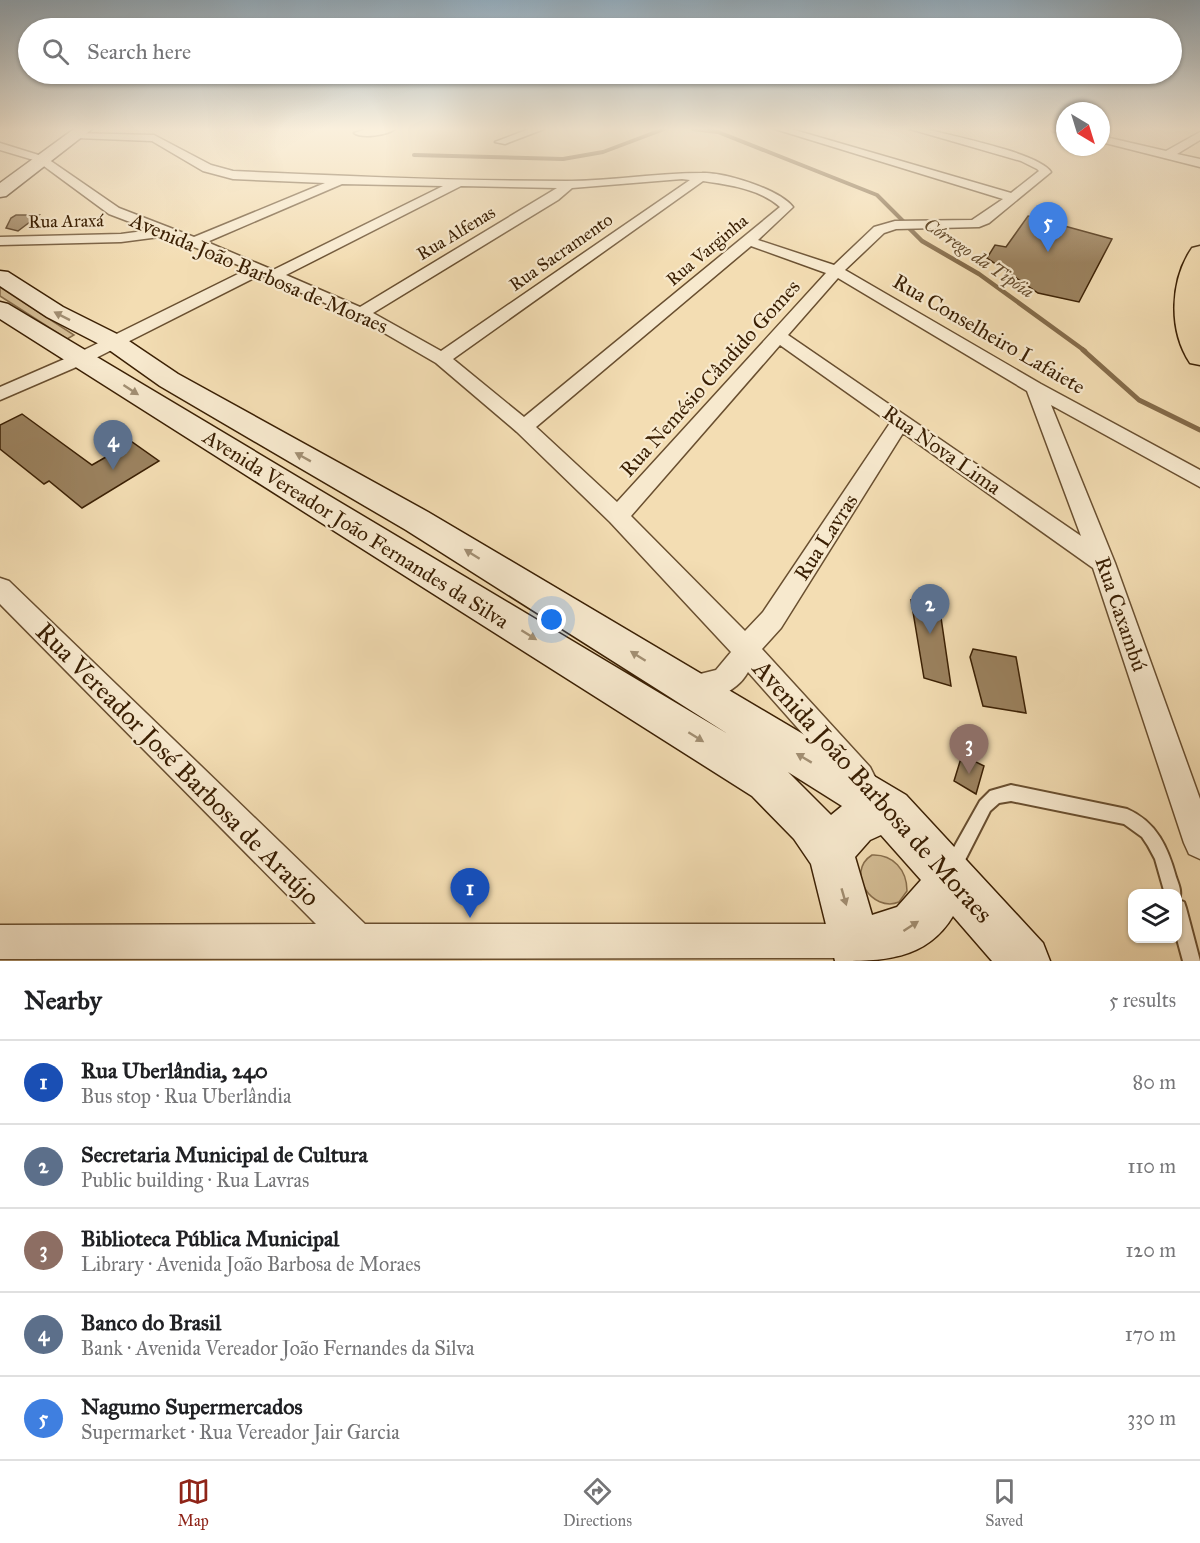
<!DOCTYPE html>
<html lang="en">
<head>
<meta charset="utf-8">
<style>
	:root { --surface:#fff; --page:#f2f2f2; --text:#202124; --muted:#757577; --line:#e0e0e0; --accent:#8f2418 }
	body { margin:0; font-family:"IM FELL Great Primer",serif; background:var(--page); color:var(--text) }
	.controls { position:absolute; right:18px; bottom:18px; display:grid; overflow:hidden; border-radius:12px; box-shadow:0 2px 4px #0004 }
	.controls button { width:54px; height:54px; display:grid; place-items:center; padding:0; border:0; border-bottom:2px solid var(--line); background:var(--surface); color:var(--text); font:30px sans-serif }
	.compass { position:absolute; left:1056px; top:102px; width:54px; height:54px; border-radius:50%; background:var(--surface); box-shadow:0 2px 4px #0004; rotate:142deg }
	.you { position:absolute; left:552px; top:620px; width:21px; height:21px; margin:-15px; border:4px solid #fff; border-radius:50%; background:#1a73e8; box-shadow:0 0 0 9px #1a73e833 }
	.badge { display:grid; place-items:center; width:39px; height:39px; border-radius:50%; background:var(--accent); color:#fff; font-size:20px; font-weight:700 }
	.pin { position:absolute; translate:-50% -50px; filter:drop-shadow(0 2px 3px #0008) }
	.pin::after { content:''; position:absolute; top:32px; width:21px; height:18px; background:inherit; clip-path:polygon(0 0,100% 0,50% 100%) }
	.list { margin:0; padding:0; list-style:none }
	h2 { display:flex; justify-content:space-between; align-items:center; height:78px; margin:0; padding:0 24px; font-size:26px }
	h2 small { font-size:20px; font-weight:400; color:var(--muted) }
	.list li { display:grid; grid-template-columns:39px 1fr auto; gap:18px; align-items:center; box-sizing:border-box; height:84px; padding:0 24px; border-top:2px solid var(--line) }
	.list b { display:block; font-size:22px; white-space:nowrap }
	.list p { margin:0; font-size:20px; white-space:nowrap; color:var(--muted) }
	.list em { font-size:20px; font-style:normal; color:var(--muted) }
	.icon { flex:none; width:33px; height:33px; fill:none; stroke:currentColor; stroke-width:2; stroke-linecap:round; stroke-linejoin:round }
	.map { position:relative; flex:none; width:1200px; height:961px; overflow:hidden }
	.search { position:absolute; background:var(--surface); box-shadow:0 2px 4px #0004; left:18px; right:18px; top:18px; height:66px; display:flex; align-items:center; gap:15px; box-sizing:border-box; padding:0 21px; border-radius:33px; color:var(--muted); font-size:22px }
	.sheet { height:498px; background:var(--surface) }
	nav { display:flex; justify-content:space-around; align-items:center; box-sizing:border-box; height:84px; border-top:2px solid var(--line); background:var(--surface); font-size:16px; color:var(--muted) }
	nav a { display:grid; justify-items:center; gap:3px }
	nav .on { color:var(--accent) }
	.map>svg:first-child { display:block }
	.green { fill:#d4bd95; stroke:#886e4c; stroke-width:1.5 }
	.lines { fill:none; stroke-linecap:round; stroke-linejoin:round }
	.stream-far2 { stroke:#846b4a; stroke-width:4 }
	.stream-far1 { stroke:#846b4a; stroke-width:4.5 }
	.stream { stroke:#846b4a; stroke-width:5 }
	.building { fill:#9b825f; stroke:#3b2004; stroke-width:1.5 }
	.service-casing { stroke:#694f30; stroke-width:4 }
	.minor-casing { stroke:#694f30; stroke-width:3 }
	.secondary-casing { stroke:#3b2004; stroke-width:3 }
	.primary-casing { stroke:#3b2004; stroke-width:3 }
	.service { fill:#f7e9ce; fill-rule:evenodd }
	.minor { fill:#f7e9ce; fill-rule:evenodd }
	.secondary { fill:#f7e9ce; fill-rule:evenodd }
	.primary { fill:#f3ddb3; fill-rule:evenodd }
	.oneway { fill:#a28f73 }
	.labels { text-anchor:middle; stroke-width:4.5; stroke-linejoin:round; paint-order:stroke }
	.far-street-label { font-size:18px; fill:#3b2004; stroke:#f7e9ce }
	.far-water-label { font-size:18px; font-style:italic; fill:#654c2d; stroke:#f7e9ce }
	.street-label { font-size:21px; fill:#3b2004; stroke:#f7e9ce }
	.near-street-label { font-size:26px; fill:#3b2004; stroke:#f7e9ce }
</style>
</head>
<body>
<div class="map">
<svg width="1200" height="961" viewBox="0 0 1200 961">
	<rect width="100%" height="100%" fill="#f3ddb3"/>
	<filter id="stains"><feTurbulence type="fractalNoise" baseFrequency=".00333" numOctaves="4"/><feColorMatrix values="0 0 0 0 .2 0 0 0 0 .09 0 0 0 0 .02 0 0 0 .5 -.17"/></filter>
	<radialGradient id="worn" r=".72"><stop offset=".6" stop-color="#630" stop-opacity="0"/><stop offset="1" stop-color="#630" stop-opacity=".3"/></radialGradient>
	<path class="green" d="M0,287L74,335L67,339L0,296Z
		M872,855C893,854 907,870 907,891L899,902C872,913 845,872 872,855Z"/>
	<g class="lines">
		<path class="stream-far2" d="M693,129L718,132L877,195L909,227
			M414,155L563,159L603,152L664,129"/>
		<path class="stream-far1" d="M907,226L922,241L979,274L1085,351"/>
		<path class="stream" d="M1083,350L1139,400L1200,430"/>
	</g>
	<path class="building" d="M16,215H39L18,231L6,228L11,218Z
		M1028,216L1112,239L1079,302L1038,293L987,258L995,245L1006,247Z
		M22,414L92,465L132,442L159,461L82,508L49,481L44,484L0,449V425Z
		M911,600L939,604L951,686L924,678Z
		M973,649L1016,657L1026,713L983,706L970,657Z
		M962,755L984,766L976,794L954,781Z"/>
	<g class="lines">
		<defs>
			<path id="service" d="M1011,785L1127,809C1157,822 1168,848 1176,877C1179,885 1182,892 1179,900L1184,902L1186,908L1200,961H1183L1177,939L1178,894H1165L1155,859L1148,846L1142,837L1124,824L1011,801L999,803L990,811L960,870L954,872L948,870L946,864L948,858L980,801L990,791Z"/>
			<path id="minor" d="M367,129H395C387,135 362,139 354,133Z
				M529,129H544L505,144L495,142Z
				M775,129H791L1011,193L1039,171L1037,169L1021,161L910,129H926C952,136 1039,153 1051,172L989,223L979,227L896,229L884,233L845,270L1041,384L1200,470V487L1051,405L1115,563L1200,799V859L1189,854L1184,843L1093,568L903,433L781,628L762,649L870,767L875,777L870,787L860,792L850,787L748,672C736,694 704,706 680,697L676,688L680,679L716,670L731,652L610,522L517,432L436,363L355,316L260,275L88,362L0,400V387L76,354L248,269L167,236L121,242L0,245V237L121,234L151,230L109,214L37,161L0,150V143L45,157L119,208L194,237L325,183L233,179L203,171L152,141L77,138L72,135L73,133L154,135L211,165L233,171C344,176 455,181 566,181C611,181 657,173 702,173C724,172 779,189 793,207L758,240L834,265L874,227L895,221L972,220L1003,199ZM682,179L690,180L441,351L373,313L558,200L572,188ZM703,181C730,185 760,189 780,207L524,417L453,359ZM342,184L443,186L273,270L207,242ZM461,186L557,188L360,307L286,275ZM751,246L826,273L617,502L536,427ZM838,278L1027,391L1081,536L788,335ZM780,345L890,423L763,612L745,631L631,516Z
				M1051,129H1065V134L1052,131Z
				M1200,132V140L1177,154L1200,159V167L1101,142V136L1166,151Z
				M0,578L9,581L365,924H856L868,929L873,941L868,953L856,958L0,959V925L316,924L0,604Z"/>
			<path id="secondary" d="M74,129H92L6,196L0,197V183Z
				M0,271L8,272L63,307L123,337L178,374L428,512L906,795L1043,943L1050,961H992L953,916C926,961 881,961 835,961L811,864L794,839L752,796L0,319V302L8,304L728,734L406,530L160,386L105,347L47,317L0,286ZM788,772L842,806L831,815ZM881,835L921,880L897,907L872,915L855,857L870,840Z"/>
			<path id="primary" d="M1200,246V365L1190,363C1168,330 1170,280 1192,248Z"/>
		</defs>
		<use href="#service" class="service-casing"/>
		<use href="#minor" class="minor-casing"/>
		<use href="#secondary" class="secondary-casing"/>
		<use href="#primary" class="primary-casing"/>
		<use href="#service" class="service"/>
		<use href="#minor" class="minor"/>
		<use href="#secondary" class="secondary"/>
		<use href="#primary" class="primary"/>
	</g>
	<defs><path id="oneway-solid" d="M-6-.8H1V-3.2L6.5 0L1 3.2V.8H-6Z" transform="scale(1.5)"/></defs>
	<g class="oneway">
		<use href="#oneway-solid" transform="translate(62 316) rotate(-153)"/>
		<use href="#oneway-solid" transform="translate(131 390) rotate(33)"/>
		<use href="#oneway-solid" transform="translate(303 457) rotate(-151)"/>
		<use href="#oneway-solid" transform="translate(472 554) rotate(-148)"/>
		<use href="#oneway-solid" transform="translate(529 635) rotate(32)"/>
		<use href="#oneway-solid" transform="translate(638 656) rotate(-148)"/>
		<use href="#oneway-solid" transform="translate(696 737) rotate(32)"/>
		<use href="#oneway-solid" transform="translate(804 758) rotate(-149)"/>
		<use href="#oneway-solid" transform="translate(844 897) rotate(74)"/>
		<use href="#oneway-solid" transform="translate(911 926) rotate(-33)"/>
	</g>
	<linearGradient id="sky" x2="0" y2="1"><stop stop-color="#93abbb"/><stop offset="0.49" stop-color="#faf0dd"/><stop offset="1" stop-color="#faf0dd" stop-opacity="0"/></linearGradient>
	<rect width="1200" height="263" fill="url(#sky)"/>
	<g class="labels">
		<g class="far-street-label">
			<text transform="translate(66 221) rotate(-1)" y="6">Rua Araxá</text>
			<text transform="translate(456 233) rotate(-31)" y="6">Rua Alfenas</text>
			<text transform="translate(707 250) rotate(-40)" y="6">Rua Varginha</text>
			<text transform="translate(561 252) rotate(-35)" y="6">Rua Sacramento</text>
		</g>
		<g class="far-water-label">
			<text transform="translate(979 258) rotate(34)" y="6">Córrego da Tipóia</text>
		</g>
		<g class="street-label">
			<text transform="translate(259 273) rotate(23)" y="7">Avenida João Barbosa de Moraes</text>
			<text transform="translate(989 334) rotate(30)" y="7">Rua Conselheiro Lafaiete</text>
			<text transform="translate(710 378) rotate(-48)" y="7">Rua Nemésio Cândido Gomes</text>
			<text transform="translate(942 450) rotate(35)" y="7">Rua Nova Lima</text>
			<text transform="translate(356 529) rotate(32)" y="7">Avenida Vereador João Fernandes da Silva</text>
			<text transform="translate(826 537) rotate(-57)" y="7">Rua Lavras</text>
			<text transform="translate(1121 614) rotate(71)" y="7">Rua Caxambú</text>
		</g>
		<g class="near-street-label">
			<text transform="translate(178 764) rotate(45)" y="9">Rua Vereador José Barbosa de Araújo</text>
			<text transform="translate(873 791) rotate(48)" y="9">Avenida João Barbosa de Moraes</text>
		</g>
	</g>
	<rect width="100%" height="100%" filter="url(#stains)"/>
	<rect width="100%" height="100%" fill="url(#worn)"/>
</svg>
<div class="controls">
<button><svg class="icon" aria-label="layers" viewBox="0 0 24 24"><path d="M12 4l9 5-9 5-9-5zM3 14l9 5 9-5"/></svg></button>
</div>
<svg class="compass" viewBox="-18 -18 36 36"><path d="M0-13l5 13h-10z" fill="#e53935"/><path d="M0 13l5-13h-10z" fill="#757577"/></svg>
<div class="you"></div>
<div class="pin badge" style="left:470px;top:918px;background:#1a4fb4">1</div>
<div class="pin badge" style="left:930px;top:634px;background:#5c6f8a">2</div>
<div class="pin badge" style="left:969px;top:774px;background:#8d6e63">3</div>
<div class="pin badge" style="left:113px;top:470px;background:#5c6f8a">4</div>
<div class="pin badge" style="left:1048px;top:252px;background:#3f7fe0">5</div>
<div class="search"><svg class="icon" aria-label="search" viewBox="0 0 24 24"><circle cx="10" cy="10" r="6"/><path d="M15 15l6 6"/></svg>Search here</div>
</div>
<section class="sheet">
<h2>Nearby<small>5 results</small></h2>
<ul class="list">
<li><span class="badge" style="background:#1a4fb4">1</span><div><b>Rua Uberlândia, 240</b><p>Bus stop · Rua Uberlândia</p></div><em>80 m</em></li>
<li><span class="badge" style="background:#5c6f8a">2</span><div><b>Secretaria Municipal de Cultura</b><p>Public building · Rua Lavras</p></div><em>110 m</em></li>
<li><span class="badge" style="background:#8d6e63">3</span><div><b>Biblioteca Pública Municipal</b><p>Library · Avenida João Barbosa de Moraes</p></div><em>120 m</em></li>
<li><span class="badge" style="background:#5c6f8a">4</span><div><b>Banco do Brasil</b><p>Bank · Avenida Vereador João Fernandes da Silva</p></div><em>170 m</em></li>
<li><span class="badge" style="background:#3f7fe0">5</span><div><b>Nagumo Supermercados</b><p>Supermarket · Rua Vereador Jair Garcia</p></div><em>330 m</em></li>
</ul>
</section>
<nav>
<a class="on"><svg class="icon" aria-label="map" viewBox="0 0 24 24"><path d="M3 6l6-2 6 2 6-2v14l-6 2-6-2-6 2zM9 4v14M15 6v14"/></svg>Map</a>
<a><svg class="icon" aria-label="directions" viewBox="0 0 24 24"><path d="M12 3l9 9-9 9-9-9zM9 14v-3h6M13 9l2 2-2 2"/></svg>Directions</a>
<a><svg class="icon" aria-label="saved" viewBox="0 0 24 24"><path d="M7 4h10v16l-5-4-5 4z"/></svg>Saved</a>
</nav>
</body>
</html>
